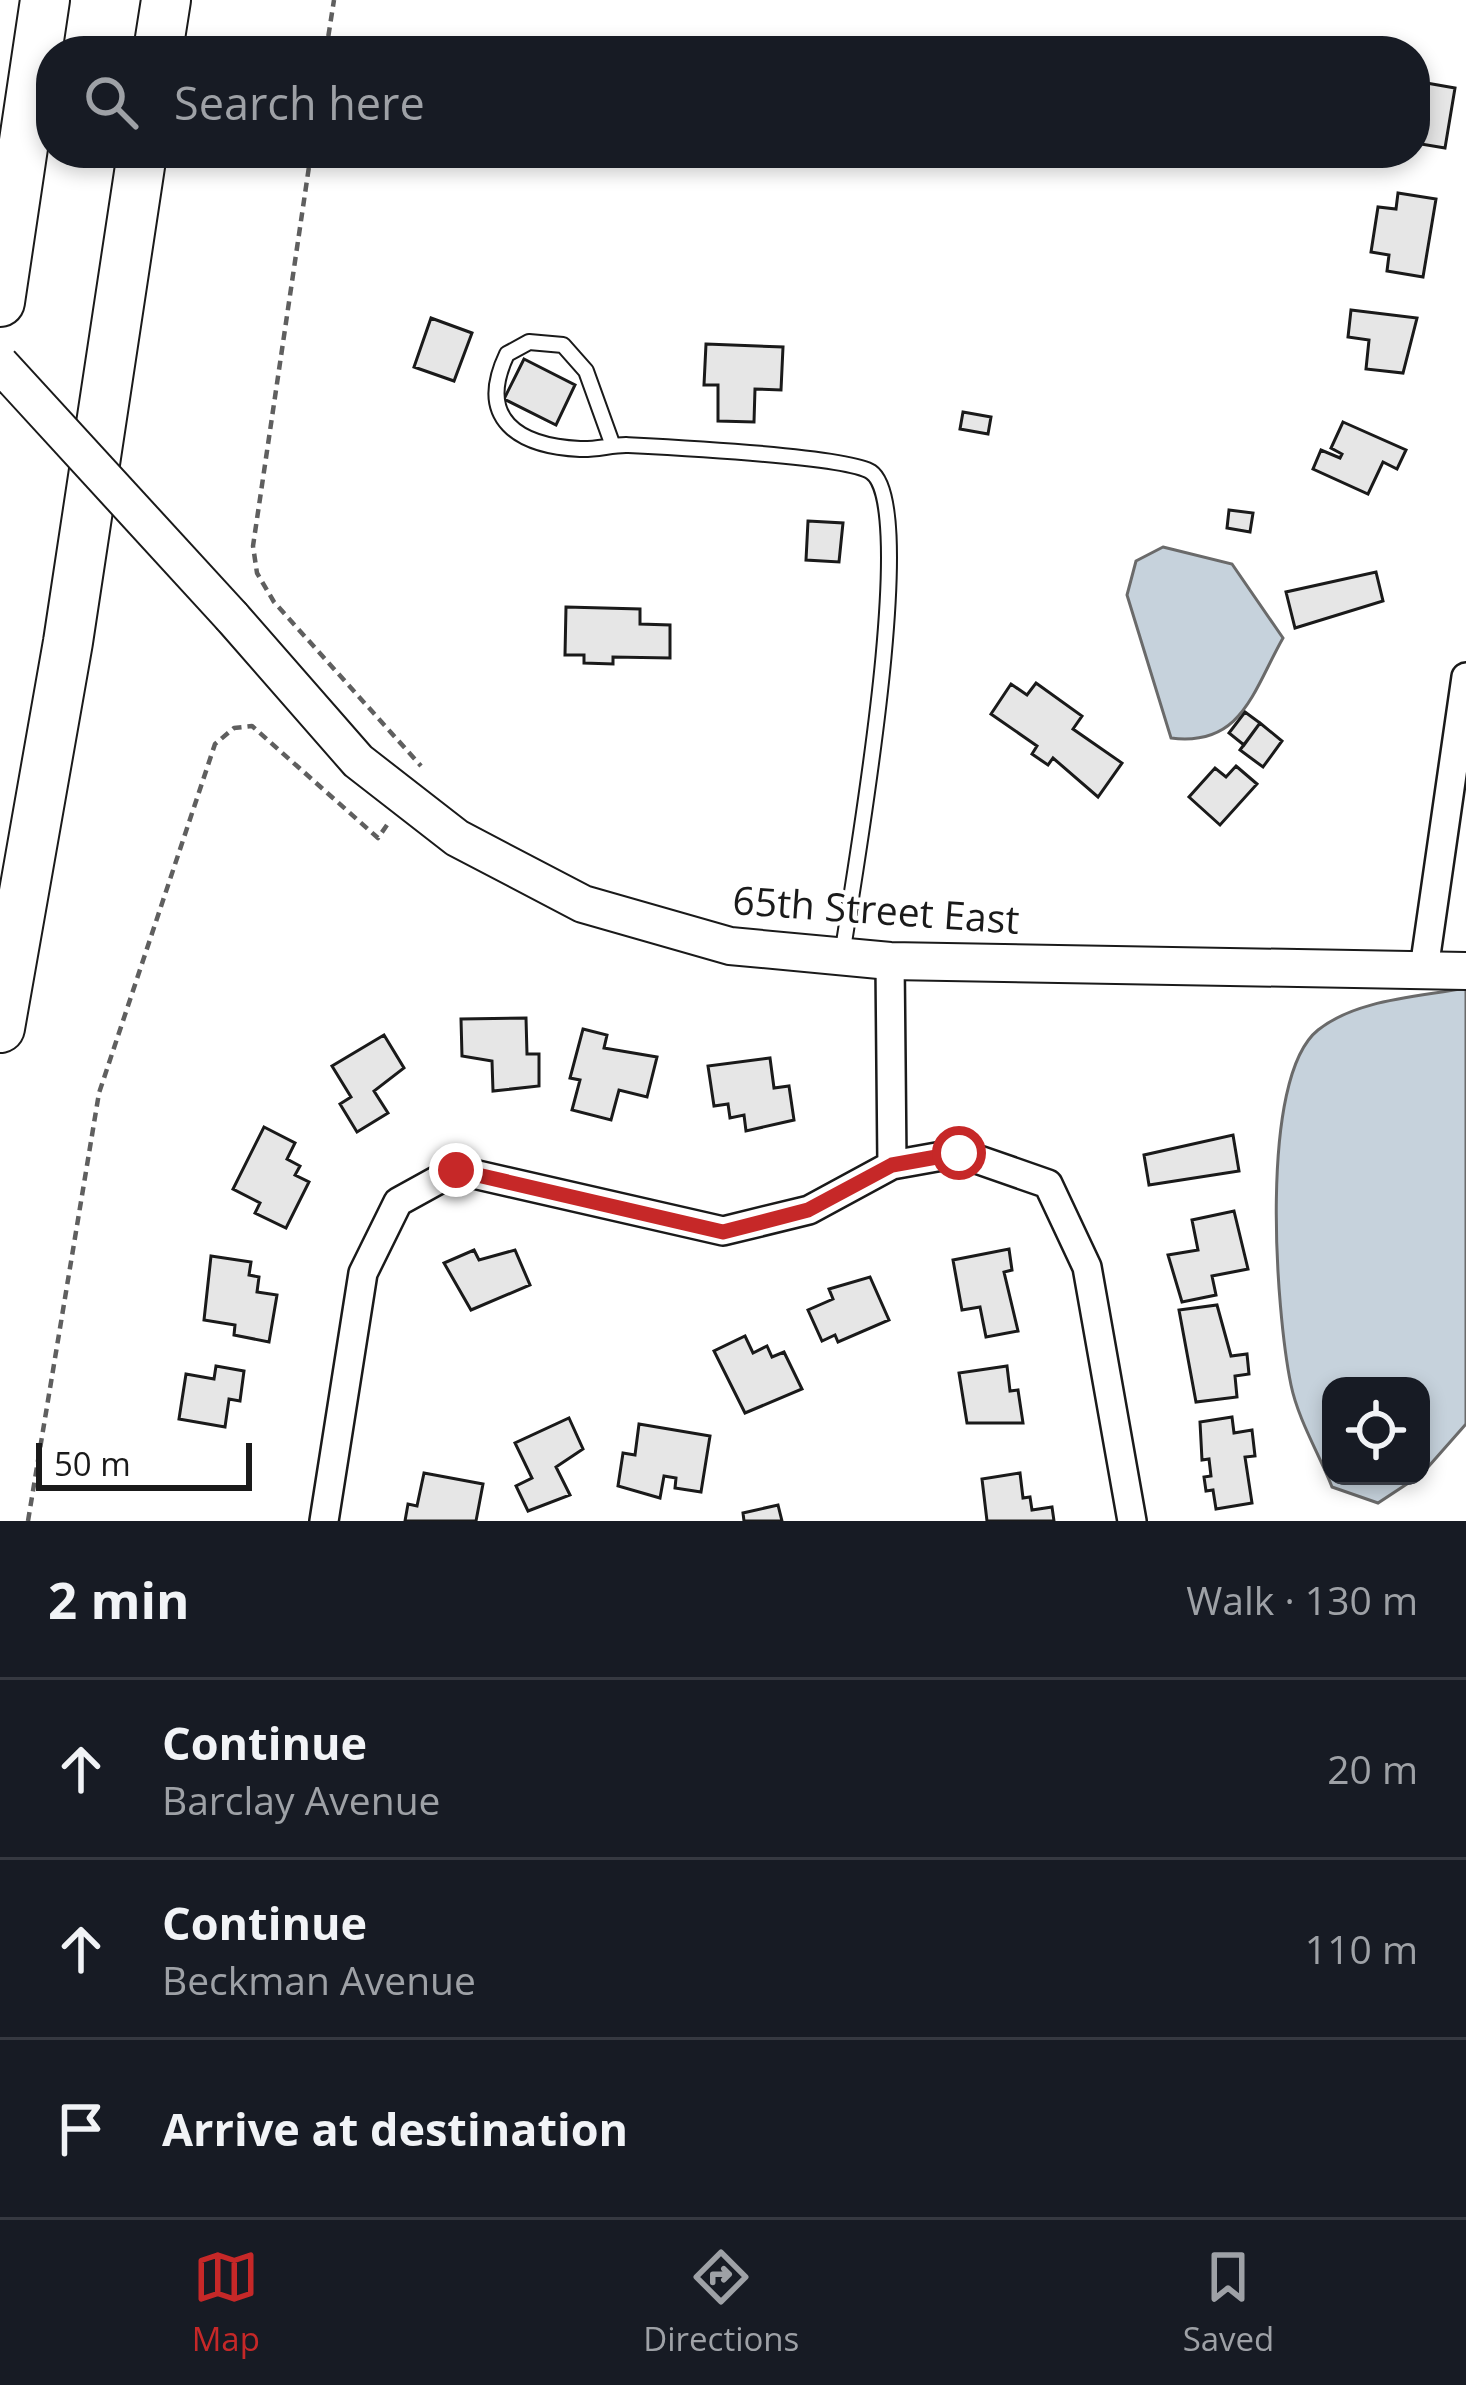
<!DOCTYPE html>
<html lang="en">
<head>
<meta charset="utf-8">
<style>
	:root { --surface:#171b24; --page:#20242c; --text:#f1f3f6; --muted:#9ea1a6; --line:#363941; --accent:#c62828 }
	body { margin:0; font-family:"Open Sans",sans-serif; background:var(--page); color:var(--text) }
	.controls { position:absolute; right:36px; bottom:36px; display:grid; overflow:hidden; border-radius:24px; box-shadow:0 6px 18px #0003 }
	.controls button { width:108px; height:108px; display:grid; place-items:center; padding:0; border:0; border-bottom:3px solid var(--line); background:var(--surface); color:var(--text); font:60px sans-serif }
	.scale { position:absolute; left:36px; bottom:30px; width:216px; box-sizing:border-box; padding-left:12px; border:6px solid #1a1a1a; border-top:0; font-size:33px; line-height:42px; white-space:nowrap; color:#1a1a1a; -webkit-text-stroke:9px #fff; paint-order:stroke }
	.stop { position:absolute; width:36px; height:36px; margin:-27px; border:9px solid #c62828; border-radius:50%; background:#fff }
	.stop.end { background:#c62828; border-color:#fff; box-shadow:0 3px 12px #0008 }
	.list { margin:0; padding:0; list-style:none }
	h2 { display:flex; justify-content:space-between; align-items:center; height:156px; margin:0; padding:0 48px; font-size:51px }
	h2 small { font-size:39px; font-weight:400; color:var(--muted) }
	.list li { display:grid; grid-template-columns:78px 1fr auto; gap:36px; align-items:center; box-sizing:border-box; height:180px; padding:0 48px; border-top:3px solid var(--line) }
	.list b { display:block; font-size:45px; white-space:nowrap }
	.list p { margin:0; font-size:39px; white-space:nowrap; color:var(--muted) }
	.list em { font-size:39px; font-style:normal; color:var(--muted) }
	.icon { flex:none; width:66px; height:66px; fill:none; stroke:currentColor; stroke-width:2; stroke-linecap:round; stroke-linejoin:round }
	.map { position:relative; flex:none; width:1466px; height:1521px; overflow:hidden }
	.search { position:absolute; background:var(--surface); box-shadow:0 6px 18px #0003; left:36px; right:36px; top:36px; height:132px; display:flex; align-items:center; gap:30px; box-sizing:border-box; padding:0 42px; border-radius:48px; color:var(--muted); font-size:45px }
	.sheet { height:696px; background:var(--surface) }
	nav { display:flex; justify-content:space-around; align-items:center; box-sizing:border-box; height:168px; border-top:3px solid var(--line); background:var(--surface); font-size:33px; color:var(--muted) }
	nav a { display:grid; justify-items:center; gap:6px }
	nav .on { color:var(--accent) }
	.map>svg:first-child { display:block }
	.water { fill:#c6d2dc; stroke:#6a6a6a; stroke-width:3 }
	.building { fill:#e6e6e6; stroke:#1a1a1a; stroke-width:3 }
	.lines { fill:none; stroke-linecap:round; stroke-linejoin:round }
	.lane-casing { stroke:#1a1a1a; stroke-width:18 }
	.street-casing { stroke:#1a1a1a; stroke-width:32 }
	.secondary-casing { stroke:#1a1a1a; stroke-width:40 }
	.highway-casing { stroke:#1a1a1a; stroke-width:52 }
	.path { stroke:#5f5f5f; stroke-width:4.5; stroke-dasharray:9 6; stroke-linecap:butt }
	.lane { stroke:#fff; stroke-width:14 }
	.street { stroke:#fff; stroke-width:27 }
	.secondary { stroke:#fff; stroke-width:36 }
	.highway { stroke:#fff; stroke-width:48 }
	.secondary-bridge-casing { stroke:#1a1a1a; stroke-width:40; stroke-linecap:butt }
	.secondary-bridge { stroke:#fff; stroke-width:36 }
	.route { stroke:#c62828; stroke-width:15 }
	.labels { text-anchor:middle; stroke-width:9; stroke-linejoin:round; paint-order:stroke }
	.street-label { font-size:39px; fill:#1a1a1a; stroke:#fff }
</style>
</head>
<body>
<div class="map">
<svg width="1466" height="1521" viewBox="0 0 1466 1521">
	<rect width="100%" height="100%" fill="#fff"/>
	<path class="water" d="M1163,547L1232,564L1283,638C1253,691 1242,747 1171,738L1127,595L1136,561Z
		M1466,988V1424L1421,1475V1386H1331V1476H1419L1378,1503L1332,1487C1319,1454 1298,1419 1291,1385C1276,1313 1258,1078 1318,1030C1357,999 1419,997 1466,988Z"/>
	<path class="building" d="M1415,81L1455,88L1445,148L1415,143Z
		M1398,193L1436,199L1423,277L1387,271L1389,255L1371,252L1378,207L1396,209Z
		M1351,310L1417,318L1403,373L1366,369L1369,340L1348,337Z
		M431,318L472,333L454,381L414,367Z
		M706,344L783,347L781,390L755,389L754,422L718,421V385H704Z
		M524,359L575,385L556,425L504,399Z
		M963,412L991,417L988,434L960,429Z
		M1343,422L1406,450L1397,469L1383,462L1368,494L1313,469L1321,450L1340,458L1342,454L1331,448Z
		M1229,510L1253,513L1250,532L1227,528Z
		M808,521L843,523L839,562L806,560Z
		M1376,572L1383,601L1295,628L1286,592Z
		M566,607L640,609V624L670,625V658L613,657V664L584,663V655H565Z
		M1036,683L1082,716L1073,729L1122,763L1098,797L1053,758L1048,765L1032,754L1037,746L991,714L1011,684L1027,695Z
		M1245,712L1260,723L1244,745L1229,733Z
		M1260,723L1282,741L1263,767L1240,750Z
		M1236,766L1257,784L1220,825L1189,797L1215,768L1226,777Z
		M526,1018L527,1054H539V1086L493,1091L492,1061L462,1056L461,1019Z
		M583,1029L607,1035L604,1048L657,1057L647,1097L619,1090L611,1120L572,1110L580,1080L570,1078Z
		M384,1035L404,1068L374,1091L388,1113L357,1132L340,1104L351,1097L332,1066Z
		M770,1058L774,1088L789,1086L794,1120L746,1131L744,1115L730,1118L728,1104L714,1106L708,1066Z
		M264,1127L295,1143L287,1159L300,1166L295,1175L309,1182L286,1228L255,1213L260,1203L233,1189Z
		M1233,1135L1239,1171L1149,1185L1144,1155Z
		M1234,1211L1248,1269L1212,1276L1216,1295L1182,1302L1168,1255L1198,1250L1192,1220Z
		M1009,1249L1012,1270L1004,1272L1018,1331L986,1337L980,1307L962,1310L953,1260Z
		M474,1250L479,1260L515,1250L530,1285L471,1310L444,1263Z
		M211,1256L251,1262L249,1275L259,1277L257,1292L277,1295L269,1342L234,1335L235,1325L204,1320Z
		M870,1277L889,1320L838,1342L835,1335L822,1341L808,1310L833,1299L829,1289Z
		M1217,1305L1231,1356L1247,1354L1249,1374L1235,1376L1237,1397L1196,1402L1179,1310Z
		M745,1336L753,1353L767,1346L772,1357L784,1352L802,1389L745,1413L714,1351Z
		M216,1366L244,1371L240,1401L229,1399L225,1427L179,1419L186,1374L214,1379Z
		M1007,1366L1010,1391L1018,1390L1023,1423H967L959,1373Z
		M1232,1417L1234,1433L1252,1430L1255,1456L1245,1457L1252,1503L1216,1509L1213,1490L1206,1491L1204,1477L1211,1476L1209,1459L1202,1460L1200,1422Z
		M569,1418L583,1449L556,1467L570,1495L528,1511L516,1486L532,1478L515,1443Z
		M639,1424L710,1436L701,1492L675,1488L676,1478L664,1476L660,1498L618,1486L623,1453L635,1455Z
		M424,1473L483,1484L476,1521H405L408,1504L417,1506Z
		M1020,1473L1023,1498L1030,1497L1032,1510L1052,1507L1054,1521H987L982,1479Z
		M778,1505L782,1521H744L743,1513Z"/>
	<g class="lines">
		<defs>
			<path id="lane" d="M613,446L586,371L563,345L529,342L507,354C476,419 518,446 580,449C595,450 611,445 626,445C665,447 847,456 871,472C921,506 852,885 842,956"/>
			<path id="street" d="M890,961L892,1165
				M1424,969L1466,677
				M324,1521L363,1273L398,1202L456,1170L723,1231L809,1210L892,1165L959,1153L1048,1184L1087,1267L1132,1521"/>
			<path id="secondary" d="M232,617L358,761L457,838L583,904L730,946L890,961L1466,971"/>
			<path id="highway" d="M158,51L166,0
				M0,302L45,0
				M0,1028L68,642L142,153"/>
		</defs>
		<use href="#lane" class="lane-casing"/>
		<use href="#street" class="street-casing"/>
		<use href="#secondary" class="secondary-casing"/>
		<use href="#highway" class="highway-casing"/>
		<path class="path" d="M326,51L334,0
			M311,153L253,546L257,573L274,602L421,766
			M28,1521L99,1093L215,744L234,728L252,726L378,838L387,825"/>
		<use href="#lane" class="lane"/>
		<use href="#street" class="street"/>
		<use href="#secondary" class="secondary"/>
		<use href="#highway" class="highway"/>
		<defs>
			<path id="secondary-bridge" d="M0,364L232,617"/>
		</defs>
		<use href="#secondary-bridge" class="secondary-bridge-casing"/>
		<use href="#secondary-bridge" class="secondary-bridge"/>
	</g>
	<g class="lines">
		<path class="route" d="M456,1170L723,1232L808,1210L892,1165L959,1153"/>
	</g>
	<g class="labels">
		<g class="street-label">
			<text transform="translate(876 910) rotate(4)" y="14">65th Street East</text>
		</g>
	</g>
</svg>
<div class="controls">
<button><svg class="icon" aria-label="locate" viewBox="0 0 24 24"><circle cx="12" cy="12" r="6"/><path d="M12 2v4M12 18v4M2 12h4M18 12h4"/></svg></button>
</div>
<div class="scale">50 m</div>
<div class="stop" style="left:959px;top:1153px"></div>
<div class="stop end" style="left:456px;top:1170px"></div>
<div class="search"><svg class="icon" aria-label="search" viewBox="0 0 24 24"><circle cx="10" cy="10" r="6"/><path d="M15 15l6 6"/></svg>Search here</div>
</div>
<section class="sheet">
<h2>2 min<small>Walk · 130 m</small></h2>
<ul class="list">
<li><svg class="icon" aria-label="ahead" viewBox="0 0 24 24"><path d="M12 20V5M6 11l6-6 6 6"/></svg><div><b>Continue</b><p>Barclay Avenue</p></div><em>20 m</em></li>
<li><svg class="icon" aria-label="ahead" viewBox="0 0 24 24"><path d="M12 20V5M6 11l6-6 6 6"/></svg><div><b>Continue</b><p>Beckman Avenue</p></div><em>110 m</em></li>
<li><svg class="icon" aria-label="arrive" viewBox="0 0 24 24"><path d="M6 21V4h12l-3 4 3 4H6"/></svg><div><b>Arrive at destination</b></div></li>
</ul>
</section>
<nav>
<a class="on"><svg class="icon" aria-label="map" viewBox="0 0 24 24"><path d="M3 6l6-2 6 2 6-2v14l-6 2-6-2-6 2zM9 4v14M15 6v14"/></svg>Map</a>
<a><svg class="icon" aria-label="directions" viewBox="0 0 24 24"><path d="M12 3l9 9-9 9-9-9zM9 14v-3h6M13 9l2 2-2 2"/></svg>Directions</a>
<a><svg class="icon" aria-label="saved" viewBox="0 0 24 24"><path d="M7 4h10v16l-5-4-5 4z"/></svg>Saved</a>
</nav>
</body>
</html>
